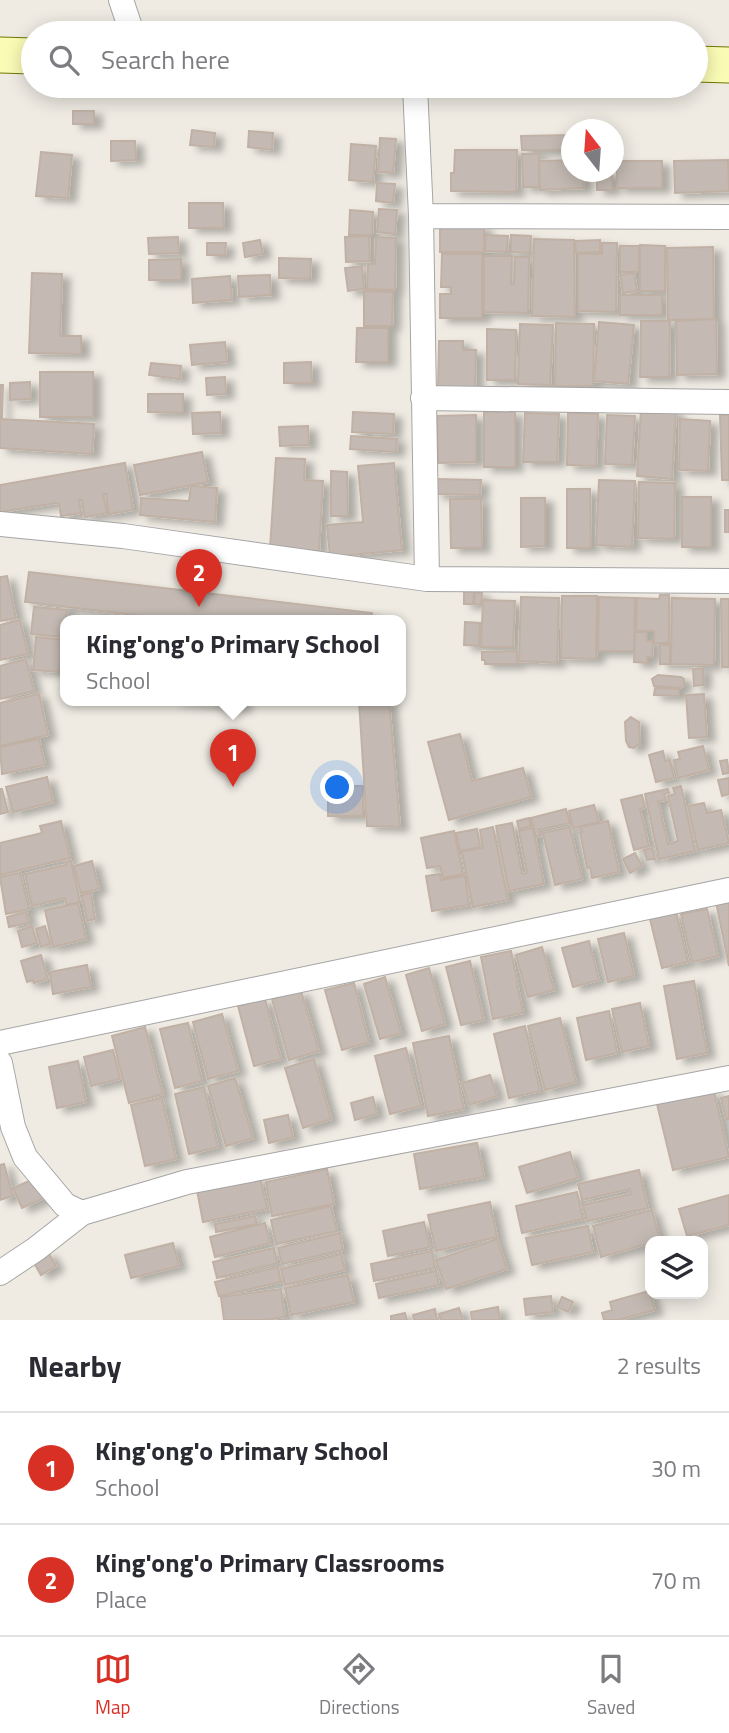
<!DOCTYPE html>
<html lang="en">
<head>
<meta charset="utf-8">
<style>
	:root { --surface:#fff; --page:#f2f2f3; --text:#2b2b33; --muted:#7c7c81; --line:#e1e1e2; --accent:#d93025 }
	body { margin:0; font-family:"Titillium Web",sans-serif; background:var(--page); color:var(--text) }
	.controls { position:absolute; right:21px; bottom:21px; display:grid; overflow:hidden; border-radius:14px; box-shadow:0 4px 18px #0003 }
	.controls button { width:63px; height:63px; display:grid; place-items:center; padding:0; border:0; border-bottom:2px solid var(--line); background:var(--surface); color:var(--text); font:35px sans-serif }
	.compass { position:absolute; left:561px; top:119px; width:63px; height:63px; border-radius:50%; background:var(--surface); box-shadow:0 4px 18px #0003; rotate:343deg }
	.you { position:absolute; left:338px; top:788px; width:24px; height:24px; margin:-18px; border:5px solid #fff; border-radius:50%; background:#1a73e8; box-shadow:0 0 0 10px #1a73e833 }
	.badge { display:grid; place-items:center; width:46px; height:46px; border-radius:50%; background:var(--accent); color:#fff; font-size:23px; font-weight:700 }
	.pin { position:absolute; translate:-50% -58px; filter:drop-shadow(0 2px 4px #0008) }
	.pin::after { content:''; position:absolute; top:37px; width:24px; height:21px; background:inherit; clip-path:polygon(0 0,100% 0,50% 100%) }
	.popup { position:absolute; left:60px; top:615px; width:346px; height:91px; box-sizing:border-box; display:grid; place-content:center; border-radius:14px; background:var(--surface); filter:drop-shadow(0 2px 5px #0005); font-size:23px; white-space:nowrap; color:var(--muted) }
	.popup b { font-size:26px; color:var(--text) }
	.popup::after { content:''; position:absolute; left:50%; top:100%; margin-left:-14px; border:14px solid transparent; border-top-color:var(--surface) }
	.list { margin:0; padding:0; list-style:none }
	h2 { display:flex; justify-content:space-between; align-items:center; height:91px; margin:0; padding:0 28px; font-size:30px }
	h2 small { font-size:23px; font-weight:400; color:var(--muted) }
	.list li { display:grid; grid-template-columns:46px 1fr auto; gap:21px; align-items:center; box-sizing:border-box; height:112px; padding:0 28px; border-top:2px solid var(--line) }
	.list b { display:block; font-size:26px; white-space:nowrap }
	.list p { margin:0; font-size:23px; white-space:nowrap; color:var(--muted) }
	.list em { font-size:23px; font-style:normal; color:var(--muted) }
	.icon { flex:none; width:38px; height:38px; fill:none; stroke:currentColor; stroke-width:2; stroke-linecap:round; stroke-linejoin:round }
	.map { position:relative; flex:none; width:729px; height:1320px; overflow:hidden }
	.search { position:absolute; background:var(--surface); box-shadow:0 4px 18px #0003; left:21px; right:21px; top:21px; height:77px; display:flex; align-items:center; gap:18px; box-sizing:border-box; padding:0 24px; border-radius:38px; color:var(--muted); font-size:26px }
	.sheet { height:315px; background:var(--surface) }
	nav { display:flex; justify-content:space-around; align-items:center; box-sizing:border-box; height:98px; border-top:2px solid var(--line); background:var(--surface); font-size:19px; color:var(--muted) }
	nav a { display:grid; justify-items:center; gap:4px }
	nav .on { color:var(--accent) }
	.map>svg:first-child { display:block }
	.building { fill:#c4bab3; stroke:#c1b1a5; stroke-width:2; filter:url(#shadow) }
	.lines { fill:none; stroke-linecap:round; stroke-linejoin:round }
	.minor-casing { stroke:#a5a5a5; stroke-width:26 }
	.secondary-casing { stroke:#6f7801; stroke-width:37 }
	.minor { stroke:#fff; stroke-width:24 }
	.secondary { stroke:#fafbb5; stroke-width:35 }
</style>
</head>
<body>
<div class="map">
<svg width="729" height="1320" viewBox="0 0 729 1320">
	<defs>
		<filter id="shadow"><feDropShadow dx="8" dy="4.5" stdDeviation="3.5" flood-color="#0004"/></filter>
	</defs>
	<rect width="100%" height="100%" fill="#efebe3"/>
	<path class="building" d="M73,111H94V124H73Z
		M192,130L215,133L214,147L190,145Z
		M249,131L273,133L272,150L248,147Z
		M572,135V150H522L521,136Z
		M380,138L396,139L393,173L378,172Z
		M111,141H135L136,160L111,161Z
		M351,144L376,146L373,182L349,180Z
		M455,150H517L516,192L451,191V173H454Z
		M41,152L72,155L68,198L36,196Z
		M522,154H539V187H523Z
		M572,160V172H583L584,188L540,190L539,161Z
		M728,160L729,191L675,193L674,161Z
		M617,161H662V188H617Z
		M597,172H612V190H597Z
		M377,183L395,184L393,203L376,201Z
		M189,203H223L224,228H189Z
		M379,209L397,210L395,234L377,232Z
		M350,210L373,212L372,235H349Z
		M484,226V252H440V227Z
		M486,235L508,236L507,252L485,251Z
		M511,235L531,236L530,253L511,252Z
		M369,236L370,261L346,262L345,237Z
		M178,237L179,253L149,254L148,238Z
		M376,237L396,238L395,290L367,289L368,264H375Z
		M534,239L574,240L575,317L532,316Z
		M260,240L263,254L245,257L243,243Z
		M600,240V252L576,253L575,241Z
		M207,243H226L225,255H207Z
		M602,243H617L616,312L578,311V254H602Z
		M640,245L665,246V291H640Z
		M620,246H639V272H620Z
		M713,247L714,319L668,320L667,248Z
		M442,254H482V318H440V294H451V287H441Z
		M484,256H512L511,284H514L515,257H529L528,313L484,312Z
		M279,258L311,259L310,279L279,278Z
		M181,259V280H149V260Z
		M362,266L364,289L348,291L345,268Z
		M32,273L62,274L60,336H81V354L29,353Z
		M634,273L637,291L623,293L620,275Z
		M270,275L271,295L239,297L238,276Z
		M230,276L232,300L193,303L192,279Z
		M364,291L393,292L392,326H364Z
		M620,295H662V315H620Z
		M716,319L717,374L677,375L676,321Z
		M641,321H670L669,377H640Z
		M599,322L634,325L628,384L594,381Z
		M556,323L594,324L593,386H555Z
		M520,324L553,325L550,385L518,384Z
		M357,328H388V362H356Z
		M487,329L516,330L515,380H487Z
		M439,341H463V350H476L475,390L438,389Z
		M225,342L227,362L192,365L190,345Z
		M311,362L312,383H284V363Z
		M151,363L181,366L180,379L149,375Z
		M40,372H93V417H40Z
		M225,377L226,394L207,395L206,378Z
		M30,382L31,399L10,400V383Z
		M0,385H3L2,417H0Z
		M148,394H183V413L148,412Z
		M641,409L676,411L672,479L637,476Z
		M220,412L221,433L193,434L192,413Z
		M353,412L394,414L393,434L352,432Z
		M484,412H515V467H484Z
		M525,413L559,414L557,462H523Z
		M568,413L598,414L596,466L567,465Z
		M476,415V462L438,463L437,416Z
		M607,415L635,416L632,465L605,464Z
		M720,415H729V480H722Z
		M0,419L94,424L92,454L0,448Z
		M680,419L710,421L708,471L679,470Z
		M308,426L309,445L280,446L279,427Z
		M351,436L397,439L396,452L350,449Z
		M202,452L208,482L140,495L134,465Z
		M276,458L305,459L304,480L323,481L319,551L270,548Z
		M125,463L133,510L109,514L106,494H103L107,513L85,517L82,500H79L81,513L61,516L59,504L56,503L0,512V485Z
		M394,463L402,550L330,557L327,525L363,522L358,466Z
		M331,471L347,472L348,516H331Z
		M436,479L481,480L480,495L435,494Z
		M599,480L635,481L632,547L596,545Z
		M639,482L675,483L674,539L638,538Z
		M191,486L217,488L215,522L140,515L141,498L189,501Z
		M567,489H590L591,548H567Z
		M682,497H711V547H682Z
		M521,498H545V546L521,547Z
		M450,499H481L482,548H451Z
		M725,510H729V532H725Z
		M29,572L372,613L371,621H186L25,602Z
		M7,576L16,618L0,621V577Z
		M464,592H474L473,604H464Z
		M475,593H482L481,605L474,604Z
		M660,595H669V643H654V631H636L637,598L659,599Z
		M562,596H597L596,659L561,658Z
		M521,597L559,598L557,663L519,661Z
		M599,597L635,598L634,651H598Z
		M672,598L715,599L714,665L671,664Z
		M721,599H729V667H722Z
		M483,600L515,601L513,647H481Z
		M34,607L67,610L63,637L31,634Z
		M20,620L28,654L0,660V625Z
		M465,622L480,623L479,646L464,645Z
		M635,632H647V641H653L652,657H647V663L634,662Z
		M36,637L63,640L59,672L33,670Z
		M660,645H670V664H660Z
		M517,651V664H485V660H482V652Z
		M26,659L34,691L0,699V666Z
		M703,668V685L694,686L693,669Z
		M658,675L681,677L684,679V685L679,688L654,686L652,679Z
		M655,688L679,689V696L654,695Z
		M39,694L48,735L0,746V703Z
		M704,694L707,737L689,738L686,695Z
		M173,701H244L243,707Z
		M359,701H389L400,827L367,826Z
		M631,717L639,722L640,743L634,748L629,747L626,741L625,722Z
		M460,734L472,781L523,768L531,797L449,820L428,742Z
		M39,739L45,765L2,774L0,747Z
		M703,746L709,770L678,778L674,760L680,759L678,752Z
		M663,751L665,761L670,760L674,778L656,782L649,755Z
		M727,760L729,773L723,774L720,761Z
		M47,777L53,802L13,812L6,787Z
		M729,778V794L722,796L718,780Z
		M338,786H363V816H328V794H338Z
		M681,786L695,851L659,859L645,794L668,789L669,793L664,794L666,800L658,801L668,844L678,841L668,796L675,794L673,788Z
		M0,789H2L8,812L0,814Z
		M642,795L645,808L640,809L649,846L634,850L621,800Z
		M704,803L707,813L721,810L729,843L698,850L688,806Z
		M594,805L599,822L573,828L569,811Z
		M566,809L570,823L538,830L540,836L536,837L531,818Z
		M529,818L531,826L519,829L517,821Z
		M61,821L70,858L0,875V843L42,833L40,826Z
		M608,821L619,872L592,878L590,867L587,868L580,832H582L581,827Z
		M512,823L522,874L527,873L519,831L533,828L544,884L509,891L496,826Z
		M493,827L508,900L473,907L462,852L483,848L480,830Z
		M570,827L582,879L555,885L543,833Z
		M477,829L480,847L460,851L456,833Z
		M454,831L463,874L443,878L440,866L427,868L421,838Z
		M652,848L655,859L647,860L644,850Z
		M635,853L642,866L630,873L623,859Z
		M71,861L80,902L66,905L65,898L32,906L25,874L66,865L65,862Z
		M92,861L99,889L81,893L74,866Z
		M20,873L29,909L6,914L0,877Z
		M440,874L441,880L465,876L469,905L432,911L426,876Z
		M91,893L95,919L87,921L82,895Z
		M729,900V966L716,902Z
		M78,903L86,939L53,947L45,910Z
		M707,909L718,956L692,962L681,914Z
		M26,912L29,923L9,927L7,917Z
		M676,912L688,962L662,968L650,919Z
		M32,926L37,943L22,947L18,931Z
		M45,926L50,944L41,947L36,929Z
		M624,933L634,976L608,982L598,939Z
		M589,941L599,980L573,987L562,948Z
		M542,947L554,990L528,997L516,955Z
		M511,951L523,1013L493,1019L481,957Z
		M41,955L48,979L34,983L33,980L27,982L21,961Z
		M470,961L484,1020L461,1025L446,967Z
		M87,965L91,987L53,994L50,972Z
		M429,968L445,1024L422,1031L406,975Z
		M385,977L401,1033L380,1039L364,984Z
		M694,981L707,1053L677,1059L664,986Z
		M354,983L369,1042L342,1050L325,990Z
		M301,991L319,1051L289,1060L272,999Z
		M265,999L281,1059L254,1066L238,1006Z
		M640,1003L649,1046L622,1052L612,1009Z
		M609,1011L617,1053L586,1060L577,1018Z
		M222,1014L238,1071L208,1079L193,1022Z
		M560,1018L576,1082L545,1090L528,1026Z
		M188,1023L202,1081L175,1088L160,1029Z
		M525,1026L540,1091L509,1098L494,1034Z
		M145,1027L163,1094L129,1103L112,1036Z
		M449,1036L464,1109L428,1116L413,1043Z
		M406,1048L421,1106L390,1114L375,1056Z
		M113,1050L120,1079L91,1086L84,1057Z
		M314,1059L331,1119L303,1128L285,1068Z
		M78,1061L86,1102L57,1108L49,1067Z
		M490,1075L497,1096L469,1105L462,1083Z
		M235,1078L253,1138L226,1146L208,1086Z
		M204,1087L218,1147L189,1154L175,1094Z
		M714,1091L729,1157L673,1170L657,1104Z
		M729,1096V1119H726L721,1098Z
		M373,1097L377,1114L355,1120L351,1103Z
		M162,1098L176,1159L145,1166L131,1105Z
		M288,1115L293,1137L269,1143L264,1120Z
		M477,1143L484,1177L420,1189L414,1154Z
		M570,1152L578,1178L527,1193L519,1167Z
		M4,1164L13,1196L0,1200V1165Z
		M327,1169L334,1204L272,1216L266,1182Z
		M639,1170L648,1208L587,1221L583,1205L631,1194L630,1189L582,1200L578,1184Z
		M260,1177L267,1209L203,1222L197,1190Z
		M36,1178L44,1198L22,1208L13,1188Z
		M577,1192L583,1219L522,1233L516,1206Z
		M729,1195V1225L687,1236L679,1209Z
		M490,1202L497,1237L436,1251L428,1215Z
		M331,1206L337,1231L276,1244L271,1220Z
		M652,1210L660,1241H650V1243L601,1257L593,1226Z
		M255,1216L257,1224L216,1232L215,1224Z
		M424,1222L430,1247L388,1256L383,1231Z
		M265,1223L270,1243L215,1257L210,1237Z
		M588,1226L593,1252L532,1265L526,1238Z
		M340,1233L343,1250L282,1264L278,1248Z
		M497,1239L507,1269L446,1289L436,1260Z
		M173,1243L179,1266L131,1278L125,1255Z
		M274,1248L277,1263L217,1278L213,1262Z
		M432,1251L435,1268L374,1281L371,1264Z
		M48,1252L56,1266L41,1275L33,1261Z
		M341,1254L345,1270L285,1285L281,1269Z
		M278,1267L281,1282L219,1296L215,1282Z
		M436,1271L439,1285L379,1298L376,1284Z
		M348,1275L354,1302L291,1315L285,1288Z
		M281,1289L285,1317L264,1320H224L221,1297Z
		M649,1291L655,1310L618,1320H604L602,1313L612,1310L610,1302Z
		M551,1296L553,1312L526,1315L524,1299Z
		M562,1297L573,1302L568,1312L557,1307Z
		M498,1307L500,1320H472L471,1312Z
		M459,1308L463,1320H441L439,1314Z
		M435,1309L437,1320H414L413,1315Z
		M405,1313L407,1320H391V1316Z"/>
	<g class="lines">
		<defs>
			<path id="minor" d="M121,0L132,33
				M415,86L421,216L427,579L729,581
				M421,216L729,217
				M423,398L729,402
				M0,524L123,536L427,579
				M0,1043L729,890
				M0,1063L13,1127L25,1157L65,1205L82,1213L187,1182L729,1078
				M0,1273L36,1249L82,1213"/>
			<path id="secondary" d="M0,55L33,56
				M696,64L729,65"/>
		</defs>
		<use href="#minor" class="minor-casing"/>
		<use href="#secondary" class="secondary-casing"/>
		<use href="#minor" class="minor"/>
		<use href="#secondary" class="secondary"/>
	</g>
</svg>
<div class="controls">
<button><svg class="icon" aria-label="layers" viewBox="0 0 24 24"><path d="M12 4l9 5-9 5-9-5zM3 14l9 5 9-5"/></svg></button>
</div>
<svg class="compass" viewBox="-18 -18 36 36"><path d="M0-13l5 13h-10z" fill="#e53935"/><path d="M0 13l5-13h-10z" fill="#7c7c81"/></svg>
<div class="you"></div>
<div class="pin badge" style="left:233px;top:787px">1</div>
<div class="popup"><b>King'ong'o Primary School</b>School</div>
<div class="pin badge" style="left:199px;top:607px">2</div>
<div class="search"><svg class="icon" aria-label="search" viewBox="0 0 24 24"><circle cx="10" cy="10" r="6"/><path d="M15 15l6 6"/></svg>Search here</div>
</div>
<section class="sheet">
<h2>Nearby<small>2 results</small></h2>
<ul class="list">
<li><span class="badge">1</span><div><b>King'ong'o Primary School</b><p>School</p></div><em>30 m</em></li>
<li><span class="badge">2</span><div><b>King'ong'o Primary Classrooms</b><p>Place</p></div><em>70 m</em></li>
</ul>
</section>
<nav>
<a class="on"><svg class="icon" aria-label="map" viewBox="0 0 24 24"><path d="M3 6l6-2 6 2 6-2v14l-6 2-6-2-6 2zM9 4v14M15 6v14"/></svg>Map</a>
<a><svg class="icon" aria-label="directions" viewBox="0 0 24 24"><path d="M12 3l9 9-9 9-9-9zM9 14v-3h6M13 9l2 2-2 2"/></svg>Directions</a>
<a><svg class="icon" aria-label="saved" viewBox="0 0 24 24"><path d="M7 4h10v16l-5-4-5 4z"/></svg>Saved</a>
</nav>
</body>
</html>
